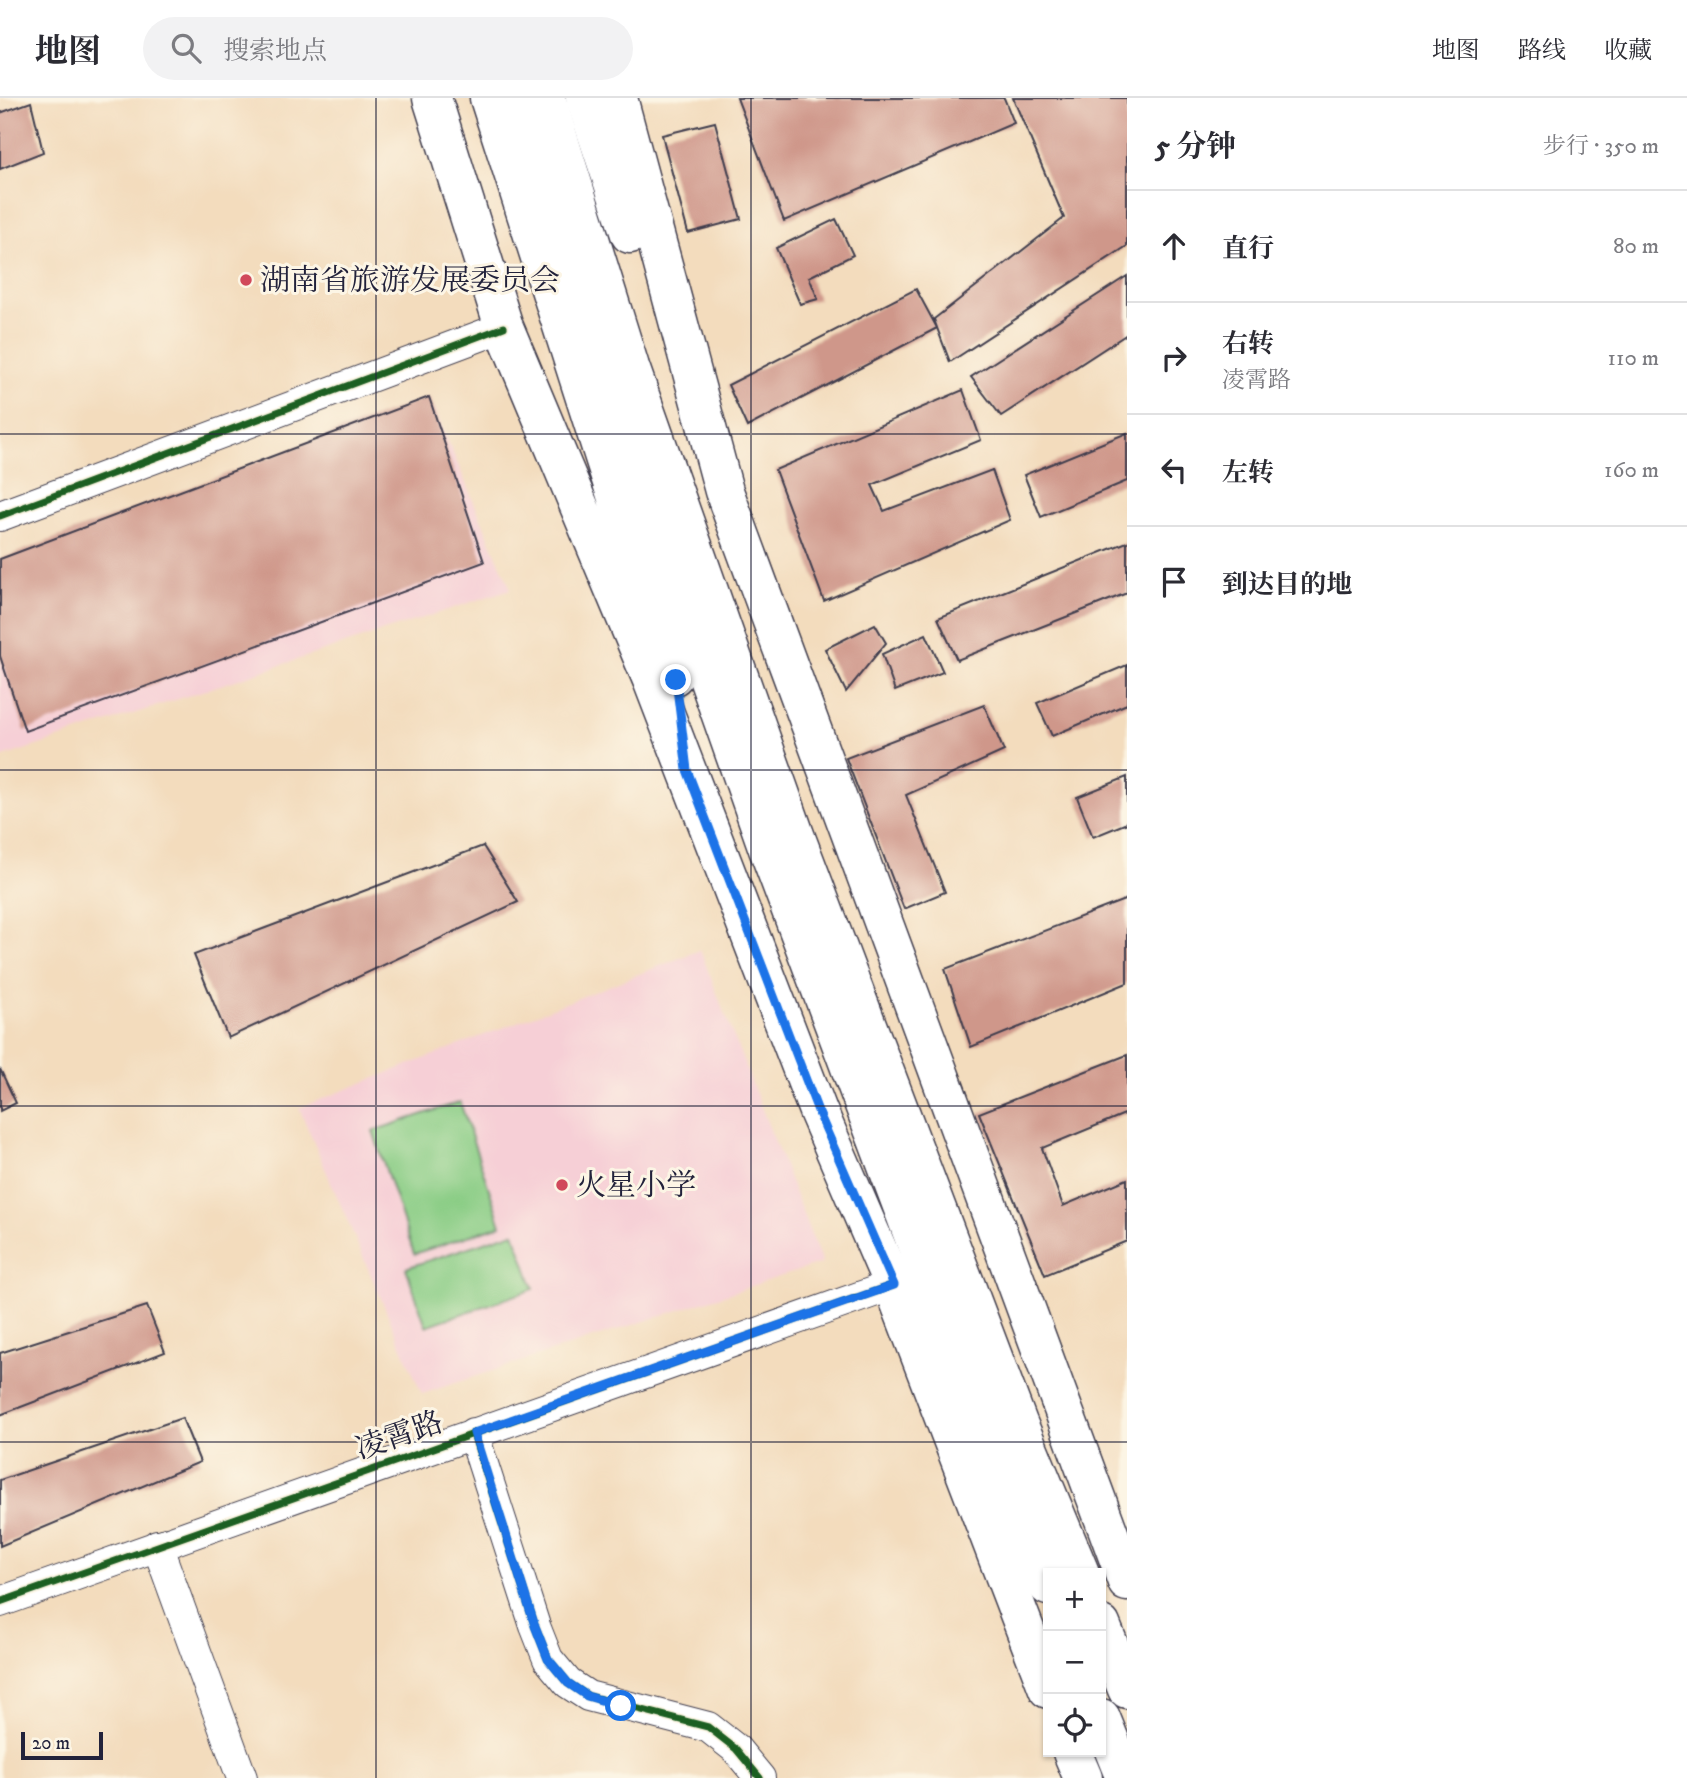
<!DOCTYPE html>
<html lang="zh">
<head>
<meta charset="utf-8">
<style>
	:root { --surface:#fff; --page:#f2f2f3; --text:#2b2b33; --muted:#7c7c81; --line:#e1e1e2 }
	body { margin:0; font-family:"IM FELL DW Pica","Noto Serif SC",serif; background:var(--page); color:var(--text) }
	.controls { position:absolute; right:21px; bottom:21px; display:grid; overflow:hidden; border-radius:0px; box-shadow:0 2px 5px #0004 }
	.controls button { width:63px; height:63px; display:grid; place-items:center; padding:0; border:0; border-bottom:2px solid var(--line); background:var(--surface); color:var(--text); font:35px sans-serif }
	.scale { position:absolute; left:21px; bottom:18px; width:82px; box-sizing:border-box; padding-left:7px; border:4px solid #22223b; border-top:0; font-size:19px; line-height:24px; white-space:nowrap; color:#22223b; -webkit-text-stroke:5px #fcf5e5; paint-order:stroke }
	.stop { position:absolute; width:21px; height:21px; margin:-16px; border:5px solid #1a73e8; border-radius:50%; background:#fff }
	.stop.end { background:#1a73e8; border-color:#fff; box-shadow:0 2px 7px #0008 }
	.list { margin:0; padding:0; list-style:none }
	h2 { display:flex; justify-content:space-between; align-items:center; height:91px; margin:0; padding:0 28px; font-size:30px }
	h2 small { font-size:23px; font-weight:400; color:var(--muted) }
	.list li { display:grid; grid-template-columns:46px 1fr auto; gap:21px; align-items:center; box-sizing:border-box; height:112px; padding:0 28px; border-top:2px solid var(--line) }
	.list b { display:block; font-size:26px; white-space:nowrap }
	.list p { margin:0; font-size:23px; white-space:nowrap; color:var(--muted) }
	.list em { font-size:23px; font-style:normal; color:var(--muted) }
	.icon { flex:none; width:38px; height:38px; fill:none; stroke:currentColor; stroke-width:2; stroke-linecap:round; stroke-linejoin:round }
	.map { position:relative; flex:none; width:1127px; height:1680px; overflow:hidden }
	header { display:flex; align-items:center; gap:42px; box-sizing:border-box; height:98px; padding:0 35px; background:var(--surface); border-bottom:2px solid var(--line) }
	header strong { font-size:33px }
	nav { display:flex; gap:38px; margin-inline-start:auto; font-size:24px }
	.search { width:490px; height:63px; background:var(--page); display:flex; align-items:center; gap:18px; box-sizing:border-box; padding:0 24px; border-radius:38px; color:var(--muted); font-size:26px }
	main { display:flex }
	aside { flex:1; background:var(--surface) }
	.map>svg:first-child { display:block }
	.built { fill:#f6cfd6 }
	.green { fill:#8bcd86; stroke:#567860; stroke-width:2 }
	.building { fill:#cf978a }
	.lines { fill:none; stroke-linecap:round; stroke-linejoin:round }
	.minor-casing { stroke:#413e4e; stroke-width:32 }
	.secondary-casing { stroke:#413e4e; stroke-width:41 }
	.trunk-casing { stroke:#413e4e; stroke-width:41 }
	.minor { stroke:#fff; stroke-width:30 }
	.secondary { stroke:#fff; stroke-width:38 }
	.trunk { stroke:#fff; stroke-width:38 }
	.cycleway-casing { stroke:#fcf5e5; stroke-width:11 }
	.cycleway { stroke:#1b5e20; stroke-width:7 }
	.route { stroke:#1a73e8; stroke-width:9 }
	.grid { fill:none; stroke:#22223b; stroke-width:2; stroke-opacity:0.55 }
	.poi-dot { fill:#d1495b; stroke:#fcf5e5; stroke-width:2.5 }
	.labels { text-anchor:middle; stroke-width:6; stroke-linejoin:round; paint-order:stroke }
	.poi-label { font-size:30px; fill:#22223b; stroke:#fcf5e5; text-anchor:start }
	.street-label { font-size:30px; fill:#22223b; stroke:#fcf5e5 }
</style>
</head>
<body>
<header>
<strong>地图</strong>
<div class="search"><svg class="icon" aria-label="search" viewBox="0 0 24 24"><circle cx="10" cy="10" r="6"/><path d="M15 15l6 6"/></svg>搜索地点</div>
<nav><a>地图</a><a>路线</a><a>收藏</a></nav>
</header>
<main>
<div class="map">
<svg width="1127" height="1680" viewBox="0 0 1127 1680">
	<rect width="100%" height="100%" fill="#fcf5e5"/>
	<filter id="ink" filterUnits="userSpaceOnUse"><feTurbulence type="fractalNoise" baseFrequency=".0143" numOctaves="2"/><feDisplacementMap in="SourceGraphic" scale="14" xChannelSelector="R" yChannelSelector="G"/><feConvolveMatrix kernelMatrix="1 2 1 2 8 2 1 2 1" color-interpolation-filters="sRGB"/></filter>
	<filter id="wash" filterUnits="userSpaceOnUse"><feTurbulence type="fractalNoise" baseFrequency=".00686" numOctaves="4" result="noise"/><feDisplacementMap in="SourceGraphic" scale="28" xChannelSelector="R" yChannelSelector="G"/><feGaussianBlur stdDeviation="1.57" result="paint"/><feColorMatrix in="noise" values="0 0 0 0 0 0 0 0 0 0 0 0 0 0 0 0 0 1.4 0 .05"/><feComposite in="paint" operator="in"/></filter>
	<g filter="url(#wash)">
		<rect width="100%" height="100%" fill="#f3dcbd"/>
		<path class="built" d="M429,299L511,491L0,660V471Z
			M700,852L822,1165L422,1296L299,1010Z"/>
		<path class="green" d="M460,1004L501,1127L414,1156L373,1033Z
			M514,1134L534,1191L426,1228L406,1170Z"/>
		<g id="blocks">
			<path class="building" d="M737,0H1004L1014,25L784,123Z
				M1013,0H1127V148L950,264L937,230L747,329L728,287L916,191L937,230L934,221L1064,120Z
				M31,4L43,54L0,71V15Z
				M715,24L741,121L688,135L662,37Z
				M836,121L853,157L809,179L818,201L800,206L776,150Z
				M1127,178V236L1001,318L971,279Z
				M963,292L981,342L872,387L884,413L992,372L1010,422L824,503L775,372Z
				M429,299L484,464L25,633L0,558V461Z
				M1127,335V383L1041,419L1024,377Z
				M1127,444V495L957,562L938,520Z
				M875,526L886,545L846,594L825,551Z
				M926,536L943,574L895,593L882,556Z
				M1127,567V606L1052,638L1037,605Z
				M984,607L1004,653L906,697L945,794L904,811L846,660Z
				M1127,679V725L1093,739L1077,699Z
				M483,748L518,804L228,940L194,857Z
				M1127,801V885L971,949L945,871Z
				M1127,957V1015L1042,1050L1063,1108L1127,1081V1143L1045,1177L979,1015Z
				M0,971L16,1005L0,1013Z
				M147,1208L165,1254L0,1317V1255Z
				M182,1320L200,1364L0,1448V1382Z"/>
		</g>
	</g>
	<g filter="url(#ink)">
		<use href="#blocks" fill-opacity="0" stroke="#413e4e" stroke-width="2"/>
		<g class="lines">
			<defs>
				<path id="minor" d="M0,418L504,229
					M473,1335L535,1528L548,1561L568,1585L588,1598L708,1629L736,1651L760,1680
					M157,1447L242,1680
					M0,1504L893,1187"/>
				<path id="secondary" d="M432,0L504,229L652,582L818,1013L893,1187L1048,1591
					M489,0L674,578
					M585,0L630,136
					M618,0L724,393L1127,1484
					M1072,1654L1083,1680"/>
				<path id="trunk" d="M514,0L603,281L768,751L991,1345L1048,1488
					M546,0L630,269L795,737L1018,1325L1080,1475
					M1101,1527L1127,1591
					M1101,1620L1125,1680"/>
			</defs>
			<use href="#minor" class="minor-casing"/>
			<use href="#secondary" class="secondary-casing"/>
			<use href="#trunk" class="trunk-casing"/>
			<use href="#minor" class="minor"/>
			<use href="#secondary" class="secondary"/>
			<use href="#trunk" class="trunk"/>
			<defs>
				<path id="cycleway" d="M0,418L504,229
					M473,1335L535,1528L548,1561L568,1585L588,1598L708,1629L736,1651L760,1680
					M0,1504L893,1187"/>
			</defs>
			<use href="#cycleway" class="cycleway-casing"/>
			<use href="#cycleway" class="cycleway"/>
		</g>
	</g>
	<g class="lines" filter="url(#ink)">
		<path class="route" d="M621,1608L587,1598L568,1585L548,1561L535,1528L474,1335L894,1187L818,1013L687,672L676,582"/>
	</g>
	<path class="grid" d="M376,0V1680M751,0V1680M0,336H1127M0,672H1127M0,1008H1127M0,1344H1127"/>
	<g class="poi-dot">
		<circle cx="246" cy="182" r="7"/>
		<circle cx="562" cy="1087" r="7"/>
	</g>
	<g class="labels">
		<g class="poi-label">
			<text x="260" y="192">湖南省旅游发展委员会</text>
			<text x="576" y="1097">火星小学</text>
		</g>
		<g class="street-label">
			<text transform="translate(399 1337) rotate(-19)" y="10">凌霄路</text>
		</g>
	</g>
</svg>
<div class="controls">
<button>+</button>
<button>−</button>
<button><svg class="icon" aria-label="locate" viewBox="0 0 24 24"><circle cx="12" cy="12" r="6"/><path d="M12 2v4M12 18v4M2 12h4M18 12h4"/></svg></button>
</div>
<div class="scale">20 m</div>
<div class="stop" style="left:621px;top:1608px"></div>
<div class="stop end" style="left:676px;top:582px"></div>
</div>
<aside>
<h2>5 分钟<small>步行 · 350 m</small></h2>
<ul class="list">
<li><svg class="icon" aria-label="ahead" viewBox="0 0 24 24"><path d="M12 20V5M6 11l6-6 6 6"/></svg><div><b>直行</b></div><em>80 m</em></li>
<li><svg class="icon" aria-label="right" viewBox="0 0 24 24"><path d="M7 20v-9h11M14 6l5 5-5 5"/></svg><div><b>右转</b><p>凌霄路</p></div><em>110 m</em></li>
<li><svg class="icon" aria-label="left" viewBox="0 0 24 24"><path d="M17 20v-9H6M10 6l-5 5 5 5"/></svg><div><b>左转</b></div><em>160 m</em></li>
<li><svg class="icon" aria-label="arrive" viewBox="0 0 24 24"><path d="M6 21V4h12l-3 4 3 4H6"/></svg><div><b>到达目的地</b></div></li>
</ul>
</aside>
</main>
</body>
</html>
